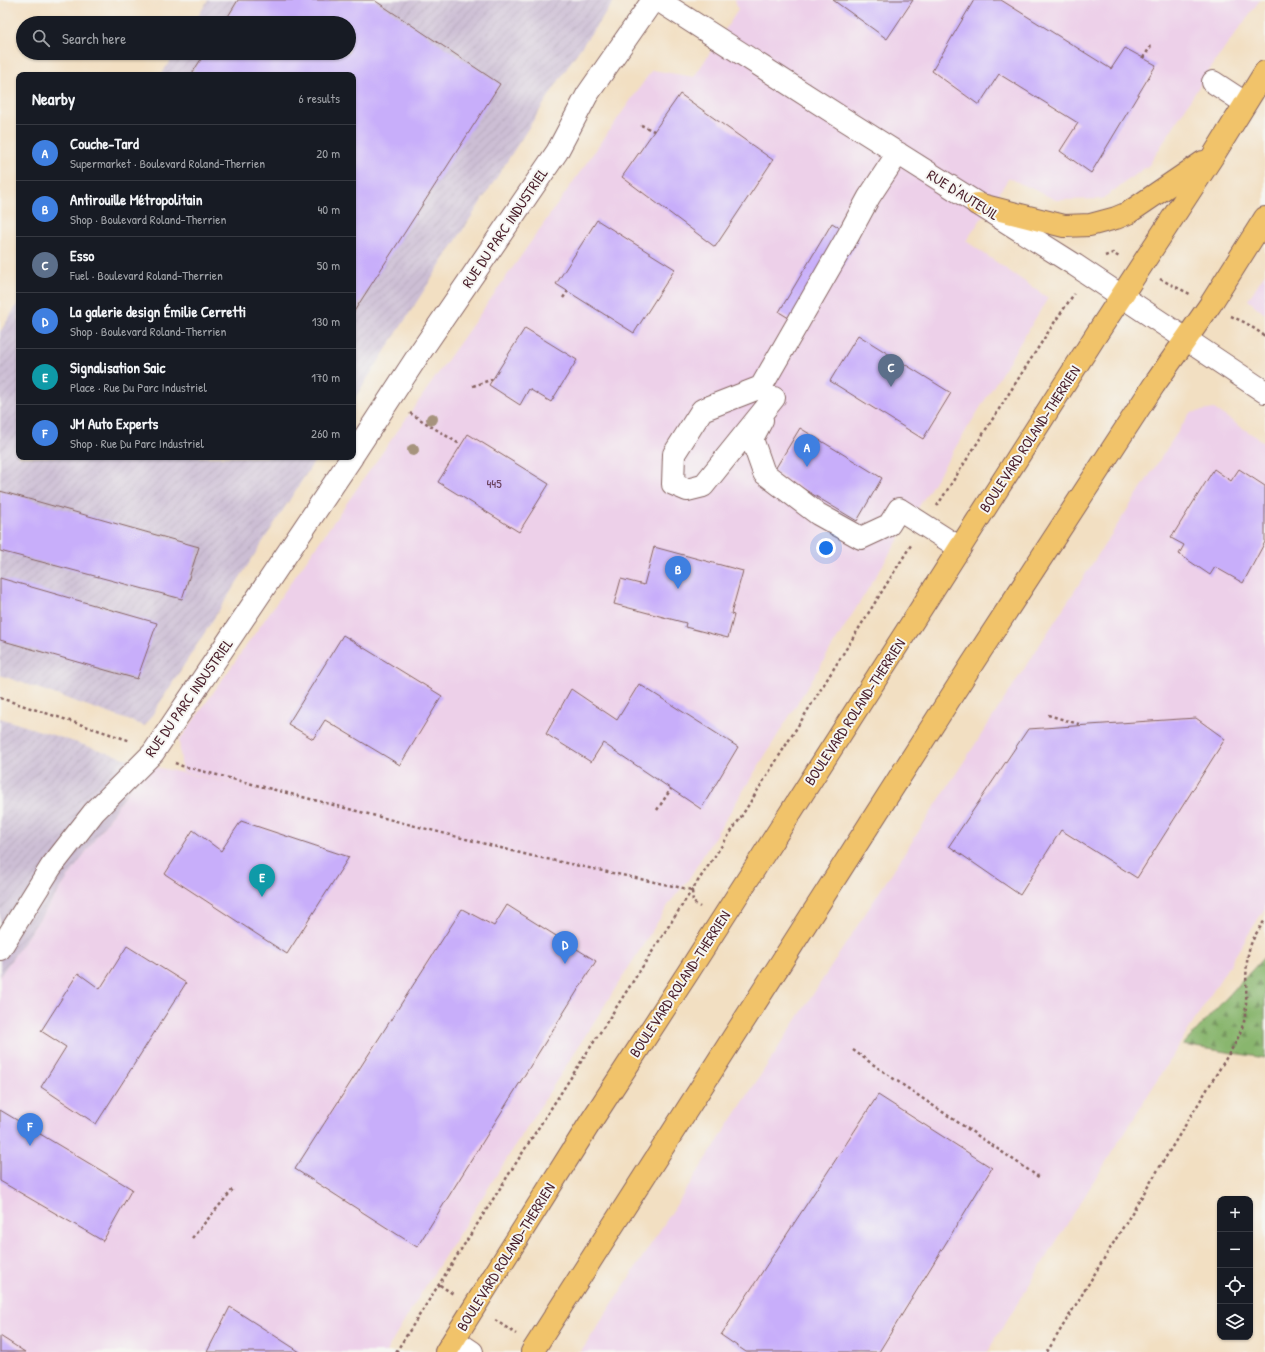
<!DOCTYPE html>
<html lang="en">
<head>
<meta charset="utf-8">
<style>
	:root { --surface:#171b24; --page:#242831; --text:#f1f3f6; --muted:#9ea1a6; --line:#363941; --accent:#1a73e8 }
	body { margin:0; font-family:"Patrick Hand",sans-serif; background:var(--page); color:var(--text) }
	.controls { position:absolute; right:12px; bottom:12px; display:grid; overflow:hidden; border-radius:8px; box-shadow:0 1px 3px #0004 }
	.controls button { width:36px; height:36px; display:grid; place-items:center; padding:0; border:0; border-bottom:1px solid var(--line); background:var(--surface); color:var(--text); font:20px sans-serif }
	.you { position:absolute; left:826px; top:548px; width:14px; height:14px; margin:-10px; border:3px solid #fff; border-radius:50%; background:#1a73e8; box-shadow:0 0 0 6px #1a73e833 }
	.badge { display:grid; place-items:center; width:26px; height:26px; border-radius:50%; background:var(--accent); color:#fff; font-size:13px; font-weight:700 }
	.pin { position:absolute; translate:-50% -33px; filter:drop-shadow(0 1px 2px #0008) }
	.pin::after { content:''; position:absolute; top:21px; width:14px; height:12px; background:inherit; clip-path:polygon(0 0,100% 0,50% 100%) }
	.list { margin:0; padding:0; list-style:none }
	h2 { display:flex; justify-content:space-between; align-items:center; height:52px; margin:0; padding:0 16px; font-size:17px }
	h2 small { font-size:13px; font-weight:400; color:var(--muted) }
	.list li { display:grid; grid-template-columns:26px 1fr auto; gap:12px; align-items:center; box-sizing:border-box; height:56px; padding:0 16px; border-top:1px solid var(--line) }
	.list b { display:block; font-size:15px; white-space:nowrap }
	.list p { margin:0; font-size:13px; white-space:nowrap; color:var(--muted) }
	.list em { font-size:13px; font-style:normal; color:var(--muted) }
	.icon { flex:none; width:22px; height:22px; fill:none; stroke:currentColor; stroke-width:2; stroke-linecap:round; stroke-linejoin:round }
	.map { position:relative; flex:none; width:1265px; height:1352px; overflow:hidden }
	.search { position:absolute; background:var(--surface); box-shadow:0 1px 3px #0004; left:16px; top:16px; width:340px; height:44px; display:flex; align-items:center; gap:10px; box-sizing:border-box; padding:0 14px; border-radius:22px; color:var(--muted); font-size:15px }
	.panel { position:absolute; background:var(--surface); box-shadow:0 1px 3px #0004; left:16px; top:72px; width:340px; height:388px; border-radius:8px }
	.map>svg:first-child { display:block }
	.built { fill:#edd0e9 }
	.industrial { fill:url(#industrial-furrows) }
	.forest { fill:url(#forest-firs); stroke:#6a6a4c }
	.building { fill:#c8aefa }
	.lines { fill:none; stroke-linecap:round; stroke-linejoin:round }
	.minor-casing { stroke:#856260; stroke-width:24 }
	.major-casing { stroke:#856260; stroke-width:24 }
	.path { stroke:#856260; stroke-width:2.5; stroke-dasharray:3 3; stroke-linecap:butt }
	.minor { stroke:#fff; stroke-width:22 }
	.major { stroke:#f1c36a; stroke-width:22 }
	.tree { fill:#a6937d }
	.labels { text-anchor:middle; stroke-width:4; stroke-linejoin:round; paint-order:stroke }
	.number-label { font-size:13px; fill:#6a435f }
	.street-label { font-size:15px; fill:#4a1f2b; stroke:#f6f6f2 }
</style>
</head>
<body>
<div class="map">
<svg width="1265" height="1352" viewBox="0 0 1265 1352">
	<defs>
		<pattern id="industrial-furrows" width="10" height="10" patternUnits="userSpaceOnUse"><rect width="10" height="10" fill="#ccbed4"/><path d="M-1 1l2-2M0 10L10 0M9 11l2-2" fill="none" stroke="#b1a3b6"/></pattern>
		<pattern id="forest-firs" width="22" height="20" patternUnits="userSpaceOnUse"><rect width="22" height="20" fill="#89b66e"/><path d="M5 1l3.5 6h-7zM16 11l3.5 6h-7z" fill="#72935b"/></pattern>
	</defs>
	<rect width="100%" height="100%" fill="#f6f6f2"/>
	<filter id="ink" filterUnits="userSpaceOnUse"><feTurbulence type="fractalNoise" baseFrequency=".025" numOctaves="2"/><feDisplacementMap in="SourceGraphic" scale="8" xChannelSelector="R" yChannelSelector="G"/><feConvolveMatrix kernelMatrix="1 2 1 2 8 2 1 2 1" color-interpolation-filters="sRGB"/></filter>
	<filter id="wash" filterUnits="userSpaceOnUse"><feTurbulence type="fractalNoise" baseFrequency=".012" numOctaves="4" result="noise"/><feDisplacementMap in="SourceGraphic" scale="16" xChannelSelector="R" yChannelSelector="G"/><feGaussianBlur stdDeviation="0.9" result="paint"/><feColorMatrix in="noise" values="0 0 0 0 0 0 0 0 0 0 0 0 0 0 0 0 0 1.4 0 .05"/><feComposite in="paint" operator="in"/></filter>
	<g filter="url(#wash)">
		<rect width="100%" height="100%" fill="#f2dfc2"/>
		<path class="built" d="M735,0H1260L1214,63L1149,165L1102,199L1056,200L1009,178L966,241L1048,298L688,880L671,901L420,1295L386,1352H0V976L146,765L276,793L182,772L179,741L652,70L694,77L738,10Z
			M1265,273V314L1248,300Z
			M1214,409L1265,443V908L987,1352H581L1190,413Z"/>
		<path class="industrial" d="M208,0H615L574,57L353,401V75H161L175,53H349V23H194Z
			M19,302V457H317L145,726L0,675V332Z
			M0,718L146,765L0,976Z"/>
		<path class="forest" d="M1265,956V1058L1183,1045Z"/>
		<g id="blocks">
			<path class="building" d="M238,0H374L500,84L353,313V75H191L205,53H349V23H224Z
				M833,0H913L887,39Z
				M974,0H1001L1111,69L1125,48L1156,65L1091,173L1060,151L1078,123L999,74L979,105L932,71Z
				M680,94L773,160L715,247L622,177Z
				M597,220L675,269L634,333L556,284Z
				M832,223L859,240L805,328L779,312Z
				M525,328L577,360L551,402L529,389L520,405L489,385Z
				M858,335L951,393L923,439L830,381Z
				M800,428L882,478L857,521L774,471Z
				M468,434L549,484L519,532L438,482Z
				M1214,469L1231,481L1239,469L1265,486V542L1243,583L1215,567L1210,575L1179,554L1184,545L1171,538Z
				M0,491L199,547L182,599L0,551Z
				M654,547L743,571L731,614L734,615L728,638L685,627L686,623L614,604L621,579L644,585Z
				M0,578L157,623L137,679L0,640Z
				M343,635L442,696L400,765L325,720L313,739L288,724Z
				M639,684L738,747L701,809L603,743L591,762L546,734L571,689L617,720Z
				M1196,718L1225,739L1137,878L1061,830L1020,895L949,846L1028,729Z
				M241,821L349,857L287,954L165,874L193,830L221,851Z
				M507,905L596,961L417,1247L295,1169L462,909L494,926Z
				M127,946L186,983L96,1124L41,1087L66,1047L41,1031L78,973L100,989Z
				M878,1095L992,1168L879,1352H746L721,1335Z
				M0,1110L132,1189L103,1241L0,1181Z
				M230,1307L300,1352H207Z
				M0,1336L25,1352H0Z"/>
		</g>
	</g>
	<g filter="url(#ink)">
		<use href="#blocks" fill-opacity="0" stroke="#856260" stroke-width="1"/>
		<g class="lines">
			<defs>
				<path id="minor" d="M658,0L842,118L1075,265L1265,392
					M1213,82L1245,103
					M774,398L703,486L687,490L673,484L674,454L702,410L761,387L849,234L869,197L898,153
					M762,420L752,439L764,473L818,514L861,538L889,525L899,509L960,548
					M353,455L419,354L557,152L587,95L653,0
					M0,949L51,867L94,812L153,753L352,457
					M454,1340L472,1352"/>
				<path id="major" d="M977,204L1064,226L1090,225L1116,218L1128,213L1203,162
					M446,1352L588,1126L689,971L1098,332L1213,156L1265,72
					M532,1352L972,664L1154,385L1210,305L1265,218"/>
			</defs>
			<use href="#minor" class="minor-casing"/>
			<use href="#major" class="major-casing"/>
			<path class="path" d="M1143,58L1151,46
				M641,125L654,131
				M1105,256L1113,253L1119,257
				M1160,279L1190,294
				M563,298L568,291
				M1231,316L1246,323L1265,336
				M473,386L493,379
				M410,413L461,445
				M937,506L1054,323L1074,294
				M0,698L131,741
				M1048,715L1082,725
				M175,763L182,766L528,855L692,890L693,902L700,907
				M657,810L671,789
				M853,1050C914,1094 978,1135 1040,1178
				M192,1238L234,1188
				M440,1285L453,1294
				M495,1320L516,1334
				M396,1352L537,1130L692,890L741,817L911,545
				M1047,1352L1236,1042C1240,1033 1244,1025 1245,1015C1248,994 1244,971 1249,950C1252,939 1259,929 1265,920"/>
			<use href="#minor" class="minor"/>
			<use href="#major" class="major"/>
		</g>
		<g class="tree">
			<circle cx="432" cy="419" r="6"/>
			<circle cx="413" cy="450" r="6"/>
		</g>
	</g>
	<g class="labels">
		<g class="number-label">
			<text x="494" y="488">445</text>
		</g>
		<g class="street-label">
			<text transform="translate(963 195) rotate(32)" y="5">RUE D'AUTEUIL</text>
			<text transform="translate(505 228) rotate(-56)" y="5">RUE DU PARC INDUSTRIEL</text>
			<text transform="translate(1030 439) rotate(-57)" y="5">BOULEVARD ROLAND-THERRIEN</text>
			<text transform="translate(189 698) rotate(-55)" y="5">RUE DU PARC INDUSTRIEL</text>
			<text transform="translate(855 712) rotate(-57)" y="5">BOULEVARD ROLAND-THERRIEN</text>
			<text transform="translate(680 984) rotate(-57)" y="5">BOULEVARD ROLAND-THERRIEN</text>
			<text transform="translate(506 1257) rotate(-58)" y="5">BOULEVARD ROLAND-THERRIEN</text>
		</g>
	</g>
</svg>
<div class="controls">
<button>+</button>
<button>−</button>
<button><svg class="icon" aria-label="locate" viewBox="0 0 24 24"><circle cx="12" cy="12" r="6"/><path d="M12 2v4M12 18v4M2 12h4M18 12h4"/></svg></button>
<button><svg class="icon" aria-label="layers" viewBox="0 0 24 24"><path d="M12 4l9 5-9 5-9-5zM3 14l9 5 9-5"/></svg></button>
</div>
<div class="you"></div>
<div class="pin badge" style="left:807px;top:467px;background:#3f7fe0">A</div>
<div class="pin badge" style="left:678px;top:589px;background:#3f7fe0">B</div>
<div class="pin badge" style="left:891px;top:387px;background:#5c6f8a">C</div>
<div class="pin badge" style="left:565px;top:964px;background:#3f7fe0">D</div>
<div class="pin badge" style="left:262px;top:897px;background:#0f9aa8">E</div>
<div class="pin badge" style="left:30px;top:1146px;background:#3f7fe0">F</div>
<div class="search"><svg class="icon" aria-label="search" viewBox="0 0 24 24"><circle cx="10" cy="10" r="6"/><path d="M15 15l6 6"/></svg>Search here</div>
<section class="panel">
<h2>Nearby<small>6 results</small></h2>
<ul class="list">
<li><span class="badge" style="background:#3f7fe0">A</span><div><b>Couche-Tard</b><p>Supermarket · Boulevard Roland-Therrien</p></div><em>20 m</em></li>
<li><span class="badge" style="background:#3f7fe0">B</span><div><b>Antirouille Métropolitain</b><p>Shop · Boulevard Roland-Therrien</p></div><em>40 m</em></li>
<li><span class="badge" style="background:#5c6f8a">C</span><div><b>Esso</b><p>Fuel · Boulevard Roland-Therrien</p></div><em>50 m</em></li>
<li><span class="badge" style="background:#3f7fe0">D</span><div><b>La galerie design Émilie Cerretti</b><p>Shop · Boulevard Roland-Therrien</p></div><em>130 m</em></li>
<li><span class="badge" style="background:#0f9aa8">E</span><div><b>Signalisation Saic</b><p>Place · Rue Du Parc Industriel</p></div><em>170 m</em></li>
<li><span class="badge" style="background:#3f7fe0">F</span><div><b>JM Auto Experts</b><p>Shop · Rue Du Parc Industriel</p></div><em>260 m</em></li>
</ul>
</section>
</div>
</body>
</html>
